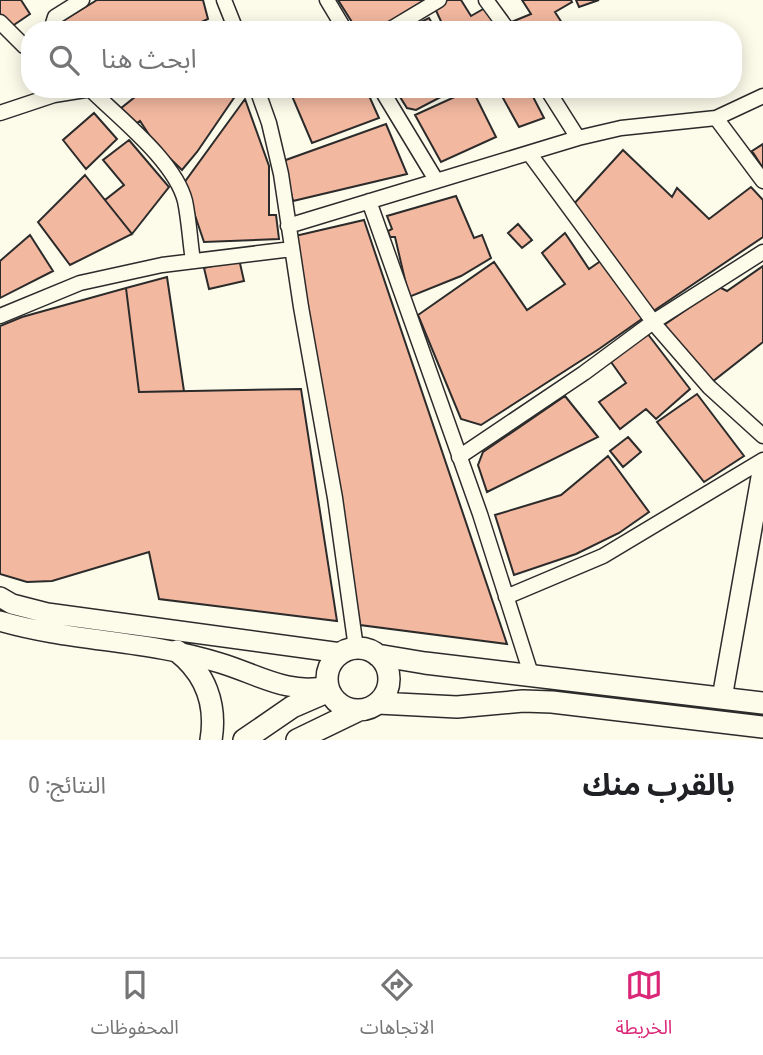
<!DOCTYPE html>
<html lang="ar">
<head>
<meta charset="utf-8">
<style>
	:root { --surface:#fff; --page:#f2f2f2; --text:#202124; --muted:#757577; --line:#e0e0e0; --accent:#db2777 }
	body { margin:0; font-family:"Fira Sans Condensed","Noto Sans Arabic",sans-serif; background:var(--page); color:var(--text); direction:rtl }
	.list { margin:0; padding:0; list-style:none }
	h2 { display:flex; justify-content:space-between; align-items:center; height:91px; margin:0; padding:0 28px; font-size:30px }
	h2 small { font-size:23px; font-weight:400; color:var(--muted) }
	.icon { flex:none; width:38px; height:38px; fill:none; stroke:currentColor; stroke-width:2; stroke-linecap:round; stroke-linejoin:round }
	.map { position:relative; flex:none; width:763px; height:740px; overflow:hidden; direction:ltr }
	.search { position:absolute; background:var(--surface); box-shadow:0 4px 18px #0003; left:21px; right:21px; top:21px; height:77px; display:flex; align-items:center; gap:18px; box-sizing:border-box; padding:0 24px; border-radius:28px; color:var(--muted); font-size:26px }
	.sheet { height:217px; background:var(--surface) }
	nav { display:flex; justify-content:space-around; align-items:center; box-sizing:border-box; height:98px; border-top:2px solid var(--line); background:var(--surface); font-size:19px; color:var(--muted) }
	nav a { display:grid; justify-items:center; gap:4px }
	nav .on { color:var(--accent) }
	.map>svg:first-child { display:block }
	.building { fill:#f2b8a0; stroke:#2b2b2b; stroke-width:2 }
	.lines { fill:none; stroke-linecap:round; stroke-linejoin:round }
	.street-casing { stroke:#2b2b2b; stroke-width:17 }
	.secondary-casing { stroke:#2b2b2b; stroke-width:22 }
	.primary-casing { stroke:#2b2b2b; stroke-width:24 }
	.street { stroke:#fdfbea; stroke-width:14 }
	.secondary { stroke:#fdfbea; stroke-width:19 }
	.primary { stroke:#fdfbea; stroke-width:21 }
</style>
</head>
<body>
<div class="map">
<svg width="763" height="740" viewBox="0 0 763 740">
	<rect width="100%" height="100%" fill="#fdfbea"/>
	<path class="building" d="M0,0H21L30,14L8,29L0,18Z
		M97,0H203L208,19L195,25L198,30H62L58,24Z
		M338,0H425L376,30H357Z
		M444,0H461L471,16L485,8L500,30H445L433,4Z
		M522,0H571L572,2L555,12L564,26L556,30H513L509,23L531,14Z
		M576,0H599L579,7Z
		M429,18L436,30H404Z
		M145,89H240L197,152L182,170L155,144L140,121L134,125L120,109Z
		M289,89H366L379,118L312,143Z
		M395,89H456L416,110L407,108Z
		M472,89L496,137L441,162L415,115Z
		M498,89H529L544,118L519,127Z
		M245,99L269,166V215H276L279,239L204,242L184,183Z
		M94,113L117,139L86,169L63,140Z
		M386,124L407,174L293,201L283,161Z
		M129,140L169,187L132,234L105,200L124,185L103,160Z
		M763,144V168L752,151Z
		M623,150L672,197L677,188L709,219L751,187L763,200V237L652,312L571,207Z
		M85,175L132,234L70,265L38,222Z
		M456,196L474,238L482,235L491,258L461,276L409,297L395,237H390L388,231L392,229L387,216Z
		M364,220L507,644L360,625L295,236Z
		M518,224L532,240L522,248L508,233Z
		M565,233L589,269L602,260L646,316L599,349L481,425L461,419L418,315L494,262L527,310L565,284L542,253Z
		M30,235L53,271L0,298V261Z
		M239,259L244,281L209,289L204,268Z
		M763,266V342L712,382L664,325L719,287L727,291Z
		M167,277L184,391L139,392L126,288Z
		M126,288L139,392L301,389L337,621L159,599L149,552L52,581L27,582L0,574V326L22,317Z
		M647,333L690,389L656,419L646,409L620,429L599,402L626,383L611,362Z
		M697,394L744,456L704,482L657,422Z
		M565,396L598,437L487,492L478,465L483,452Z
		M628,437L641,452L623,467L610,451Z
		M608,456L649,512L619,533L576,554L514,575L495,515L561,495Z"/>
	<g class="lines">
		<defs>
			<path id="street" d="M224,0L236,30
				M327,0L345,30
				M486,0L508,30
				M0,22L24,46L30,49
				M51,30L55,17L82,0
				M389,30L439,0
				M90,89C119,118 175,161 185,201C189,220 190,241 193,261
				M257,89L269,123L281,174L301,307L335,498L356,648
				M381,89L436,180
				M547,89L578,138
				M0,113L54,95L91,89
				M716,118L763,96
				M529,153L657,327L709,387L763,436
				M369,201L480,514L531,674
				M288,226L578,138L621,128L716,118L763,181
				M0,316L80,283L162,265L292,249
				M459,457L584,373L653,322L763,252
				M506,597L603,556L763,460"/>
			<path id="secondary" d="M0,597L12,604L47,613L341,653
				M0,621C72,642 148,640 220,663C257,674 288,695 327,686
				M722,698L763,466"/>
			<path id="primary" d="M327 679a31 31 0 1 1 62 0a31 31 0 1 1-62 0Z
				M177,651C205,673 217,704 211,740
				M377,655L425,663L763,703
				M378,703L457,707L523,701L552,702L763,727
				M244,740L292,707L329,691
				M297,740L359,710"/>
		</defs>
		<use href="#street" class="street-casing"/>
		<use href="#secondary" class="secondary-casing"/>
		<use href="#primary" class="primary-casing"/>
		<use href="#street" class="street"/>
		<use href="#secondary" class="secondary"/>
		<use href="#primary" class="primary"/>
	</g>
</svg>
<div class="search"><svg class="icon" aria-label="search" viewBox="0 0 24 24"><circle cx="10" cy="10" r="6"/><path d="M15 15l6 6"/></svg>ابحث هنا</div>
</div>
<section class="sheet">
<h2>بالقرب منك<small>النتائج: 0</small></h2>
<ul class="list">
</ul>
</section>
<nav>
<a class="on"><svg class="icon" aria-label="map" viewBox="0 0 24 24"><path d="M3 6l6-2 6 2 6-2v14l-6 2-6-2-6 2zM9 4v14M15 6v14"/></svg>الخريطة</a>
<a><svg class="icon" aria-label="directions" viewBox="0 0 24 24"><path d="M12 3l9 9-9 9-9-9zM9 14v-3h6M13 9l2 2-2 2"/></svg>الاتجاهات</a>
<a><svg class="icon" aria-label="saved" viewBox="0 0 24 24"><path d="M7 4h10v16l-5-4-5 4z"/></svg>المحفوظات</a>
</nav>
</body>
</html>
